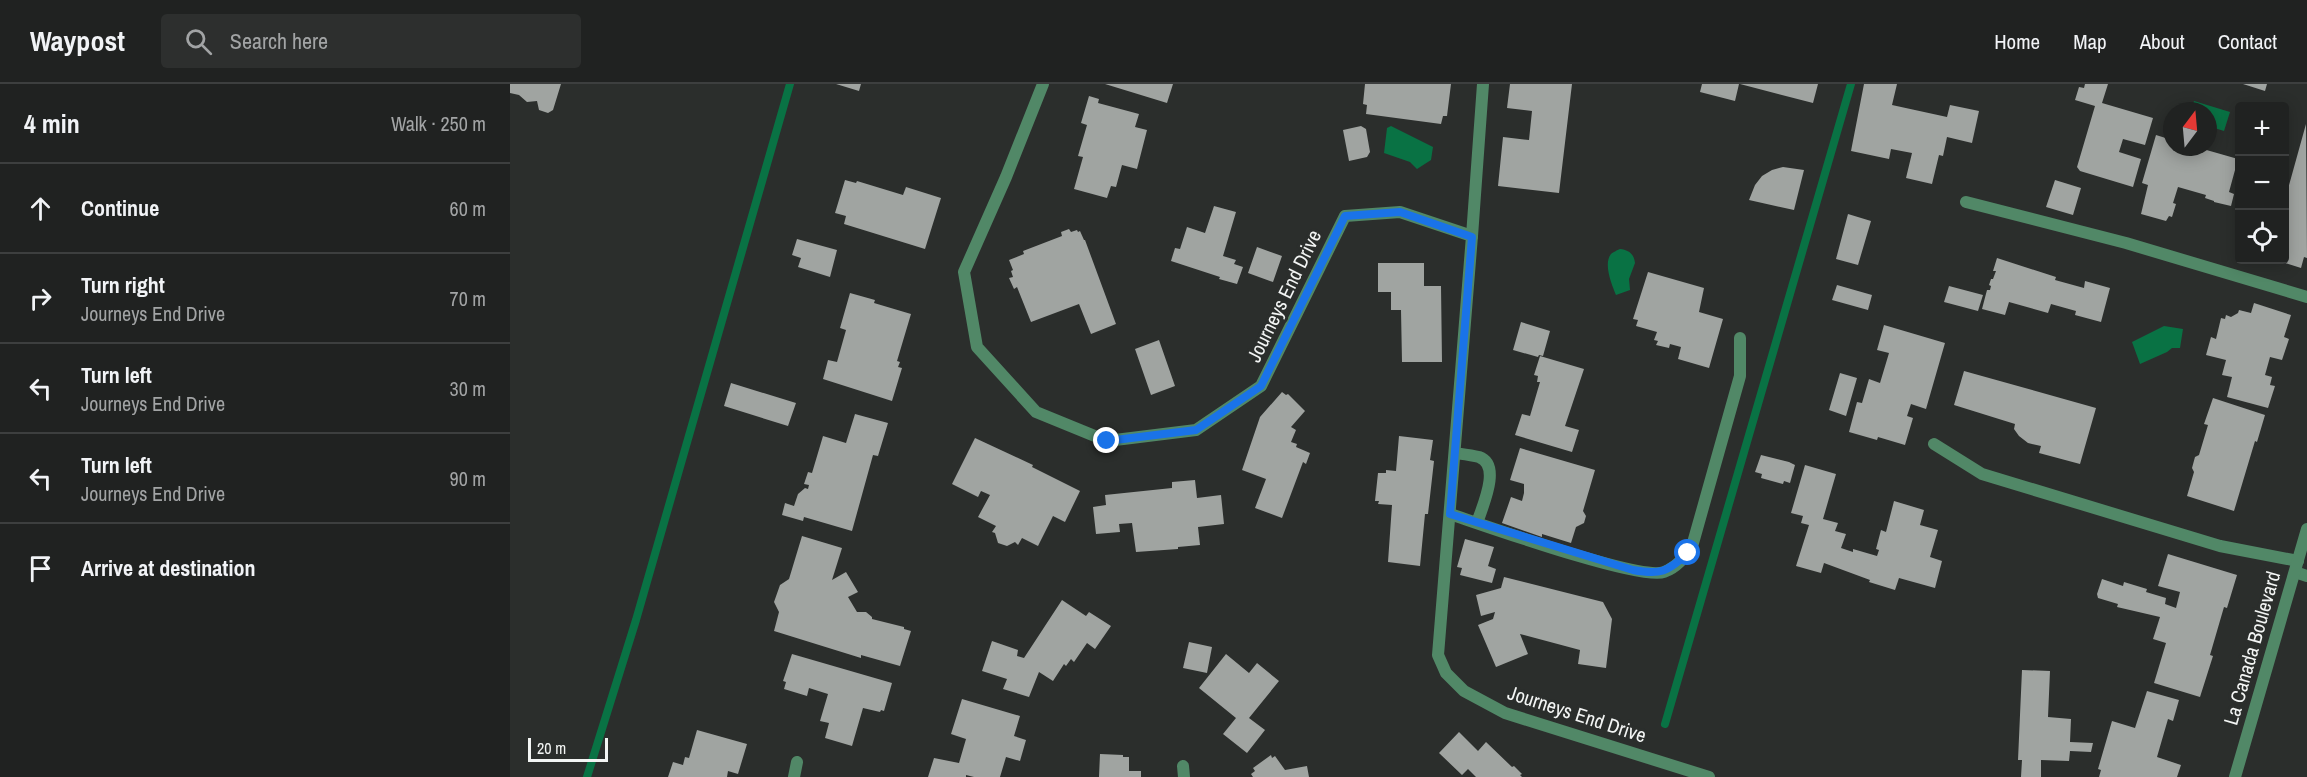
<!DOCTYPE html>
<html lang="en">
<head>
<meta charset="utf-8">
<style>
	:root { --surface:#202221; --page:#2d2f2e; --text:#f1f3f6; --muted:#a2a4a5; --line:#3d3f3f }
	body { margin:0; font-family:"Archivo Narrow",sans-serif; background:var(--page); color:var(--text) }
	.controls { position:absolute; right:18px; top:18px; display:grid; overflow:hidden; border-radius:6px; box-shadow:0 3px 15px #0003 }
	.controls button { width:54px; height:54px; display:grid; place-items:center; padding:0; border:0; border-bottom:2px solid var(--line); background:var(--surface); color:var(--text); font:30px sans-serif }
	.compass { position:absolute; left:1653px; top:18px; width:54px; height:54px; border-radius:50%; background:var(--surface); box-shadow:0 3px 15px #0003; rotate:16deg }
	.scale { position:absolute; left:18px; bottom:15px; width:80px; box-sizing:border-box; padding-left:6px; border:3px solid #f3f5f4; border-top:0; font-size:16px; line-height:21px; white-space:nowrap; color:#f3f5f4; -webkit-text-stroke:4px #2b2e2c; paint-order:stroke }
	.stop { position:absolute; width:18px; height:18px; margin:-14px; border:4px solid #1a73e8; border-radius:50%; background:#fff }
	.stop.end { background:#1a73e8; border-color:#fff; box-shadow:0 2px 6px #0008 }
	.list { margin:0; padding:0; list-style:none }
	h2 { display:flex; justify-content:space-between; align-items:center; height:78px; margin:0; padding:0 24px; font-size:26px }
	h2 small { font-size:20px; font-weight:400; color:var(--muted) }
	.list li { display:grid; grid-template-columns:39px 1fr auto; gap:18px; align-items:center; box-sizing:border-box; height:90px; padding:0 24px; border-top:2px solid var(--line) }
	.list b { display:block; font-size:22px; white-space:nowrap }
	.list p { margin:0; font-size:20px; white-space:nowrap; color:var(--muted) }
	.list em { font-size:20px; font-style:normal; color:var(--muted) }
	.icon { flex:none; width:33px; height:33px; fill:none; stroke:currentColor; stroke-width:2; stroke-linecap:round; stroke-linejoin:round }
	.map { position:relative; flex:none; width:1797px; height:693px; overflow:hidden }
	header { display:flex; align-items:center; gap:36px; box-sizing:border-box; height:84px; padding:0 30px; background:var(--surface); border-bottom:2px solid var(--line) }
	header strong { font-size:28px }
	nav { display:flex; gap:33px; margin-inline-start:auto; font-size:21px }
	.search { width:420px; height:54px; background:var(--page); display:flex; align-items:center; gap:15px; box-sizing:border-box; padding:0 21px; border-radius:6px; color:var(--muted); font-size:22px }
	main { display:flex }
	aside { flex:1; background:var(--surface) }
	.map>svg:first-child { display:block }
	.water { fill:#097244 }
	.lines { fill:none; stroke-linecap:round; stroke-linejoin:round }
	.stream { stroke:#097244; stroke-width:8 }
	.building { fill:#a0a4a1 }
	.service { stroke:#518867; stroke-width:12 }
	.minor { stroke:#518867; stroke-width:12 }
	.tertiary { stroke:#518867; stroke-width:12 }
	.route { stroke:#1a73e8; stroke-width:8 }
	.labels { text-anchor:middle; stroke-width:6; stroke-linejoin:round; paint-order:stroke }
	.street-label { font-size:20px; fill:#f3f5f4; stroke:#2b2e2c }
</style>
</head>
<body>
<header>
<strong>Waypost</strong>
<div class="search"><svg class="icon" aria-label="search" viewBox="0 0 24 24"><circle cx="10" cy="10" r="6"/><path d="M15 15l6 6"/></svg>Search here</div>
<nav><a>Home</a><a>Map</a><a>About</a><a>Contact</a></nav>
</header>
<main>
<aside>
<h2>4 min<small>Walk · 250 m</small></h2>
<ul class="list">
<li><svg class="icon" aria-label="ahead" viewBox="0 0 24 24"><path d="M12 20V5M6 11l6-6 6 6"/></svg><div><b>Continue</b></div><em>60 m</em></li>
<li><svg class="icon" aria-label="right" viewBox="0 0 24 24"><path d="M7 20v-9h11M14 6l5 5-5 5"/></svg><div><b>Turn right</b><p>Journeys End Drive</p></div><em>70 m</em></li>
<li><svg class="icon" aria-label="left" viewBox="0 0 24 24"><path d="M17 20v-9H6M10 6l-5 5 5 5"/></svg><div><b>Turn left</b><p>Journeys End Drive</p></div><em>30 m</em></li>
<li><svg class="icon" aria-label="left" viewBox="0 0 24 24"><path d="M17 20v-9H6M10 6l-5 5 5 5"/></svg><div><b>Turn left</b><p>Journeys End Drive</p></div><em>90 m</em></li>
<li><svg class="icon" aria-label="arrive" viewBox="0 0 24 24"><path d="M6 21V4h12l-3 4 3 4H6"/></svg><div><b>Arrive at destination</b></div></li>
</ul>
</aside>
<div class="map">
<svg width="1797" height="693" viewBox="0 0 1797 693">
	<rect width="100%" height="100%" fill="#2b2e2c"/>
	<path class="water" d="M1684,17L1720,28L1714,47L1698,42V27H1681Z
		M881,42L923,63L921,76L907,85L900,78L874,69L877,44Z
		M1110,165C1119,166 1124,170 1125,179L1119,195L1120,206L1106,211C1102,201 1093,180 1101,170C1102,169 1109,165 1110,165Z
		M1654,242L1673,245L1670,264H1662L1657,268L1630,280L1622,258Z"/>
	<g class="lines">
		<path class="stream" d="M1155,640L1341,0
			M77,693L126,536L280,0"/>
	</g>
	<path class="building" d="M0,0H51L43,26L38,29L29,26L27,17L17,18L9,11L0,9Z
		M326,0H351L349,7Z
		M595,0H663L657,19Z
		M855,0H941L937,32H933L931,40L856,30L857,21L853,20Z
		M1000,0H1062L1049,109L988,102L993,53L1019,56L1022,27L997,24Z
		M1192,0H1229L1225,17L1190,8Z
		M1230,0H1308L1303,19Z
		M1354,0H1387L1382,21L1437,33L1440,21L1469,27L1462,59L1437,53L1433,72L1429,71L1422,100L1396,94L1402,69L1381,65L1379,75L1341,67Z
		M1575,0H1598L1592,19L1643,34L1635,61L1613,55L1609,68L1631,75L1623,103L1570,87L1567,83L1585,22L1565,16L1569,3L1574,4Z
		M1733,0H1757L1755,7Z
		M579,12L589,15L588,19L629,30L625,43L637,46L627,85L612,81L606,103L601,102L597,114L564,105L573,73L568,72L577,41L571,39Z
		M1796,40L1797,174L1794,173L1791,184L1772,178L1774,176V149L1777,141L1774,137V115L1779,113L1776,112Z
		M851,42L856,45L860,68L857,73L839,77L833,46Z
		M1646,51L1662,56V63H1686L1728,75L1719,108L1724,110L1721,122L1704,118V117L1695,114L1696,111L1668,103L1663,119L1666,120L1662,133L1659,132L1656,137L1631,130L1638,101L1632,99Z
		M1273,83L1294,86L1284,126L1239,116L1245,101L1252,92L1262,86Z
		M335,96L346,99L347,97L393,111L396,103L431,114L415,165L334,140L336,132L325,129Z
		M1545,96L1571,104L1563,131L1536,123Z
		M704,122L726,128L713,172L726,176L724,180L733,183L727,200L709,195L710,193L661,177L665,164L670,165L677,143L695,149Z
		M1338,130L1361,137L1348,181L1326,175Z
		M559,145L561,148L567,146L568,148L570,147L574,156H575L606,240L581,250L569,220L521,238L507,203L504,205L499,194L503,193L501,187L503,186L499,176L514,170L513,167L552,152L551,148Z
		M287,155L327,166L320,193L288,183L291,174L282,171Z
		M747,163L772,172L763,198L738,189Z
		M1487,174L1546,193L1545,196L1574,204L1575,197L1600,204L1591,238L1565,231L1566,227L1541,220L1538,229L1499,218L1495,231L1472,225L1477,206H1480L1481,202L1479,201L1481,195H1483L1486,187H1483Z
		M868,179H914V202H931L932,278H892L891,226H881V208H868Z
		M1138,188L1194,204L1189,228L1213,235L1199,284L1168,275L1171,263L1160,260L1159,264L1146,261L1148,257L1144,256L1147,248L1126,242L1128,236L1123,235Z
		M1327,201L1362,211L1358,226L1322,216Z
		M1439,202L1473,211L1468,227L1434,218Z
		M340,209L365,216L364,219L401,230L387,277L390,278L388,283L392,284L382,317L313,295L318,276L327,278L336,246L330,244Z
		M1744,219L1781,231L1774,253L1779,255L1772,276L1760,273L1755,291L1762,293L1760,301L1765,302L1758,324L1717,313L1722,293L1712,291L1716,276L1696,271L1701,253L1706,255L1711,234L1715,235L1716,231L1721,233L1728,229L1729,226L1741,229Z
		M1011,238L1040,247L1033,272L1029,271L1028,273L1003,266Z
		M1374,241L1435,259L1416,325L1401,320L1397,332L1403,334L1395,361L1368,353L1367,356L1339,348L1347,318L1352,319L1359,295L1370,299L1379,269L1367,266Z
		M649,256L665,302L641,311L625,265Z
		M1030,272L1074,285L1055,342L1069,346L1062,368L1005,351L1012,330L1020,332L1030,298H1027L1028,292L1024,291Z
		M1454,287L1586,324L1570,380L1529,369L1531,362L1518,359L1509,352L1504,345L1505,340L1444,321Z
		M1330,289L1347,294L1336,332L1319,326Z
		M221,299L286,319L278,342L214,322Z
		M772,308L776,311L778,310L795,327L781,343L786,346L781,358L787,360L786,363L800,369L796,380L793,378L772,434L745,424L756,395L732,386L750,333Z
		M1703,314L1755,331L1747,358L1745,357L1724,427L1677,412L1684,388L1682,384L1685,373L1689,371L1698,341L1694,340Z
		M345,330L378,339L368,372L363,371L342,447L294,433L293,437L272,431L275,419L284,422L288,410L295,404L298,405L299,401L294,400L298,388L302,389L313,352L336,359Z
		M889,352L923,356L920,376L924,377L918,430H915L910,482L878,478L882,421L868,420L869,417H865L868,389H876V386L886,387Z
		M465,354L523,381L522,383L570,407L555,438L543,432L528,462L512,454L508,461L505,458L497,462L488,459L485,449L482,448L486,442L468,433L480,411L471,407L468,413L442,400Z
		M1010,364L1085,386L1073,427L1076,432L1074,439L1066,443L1061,459L1032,450V453L992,439L1001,413L1012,417L1014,409V400L1000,396Z
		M1251,371L1279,378L1285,381L1280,399L1274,397L1273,400L1251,394L1252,390L1245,388Z
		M1295,381L1326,390L1313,435L1328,439L1325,447L1336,450L1331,464L1343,468V465L1367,472L1369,466L1366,465L1371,446L1376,448L1384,417L1414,426L1410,441L1428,446L1420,473L1432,477L1425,504L1389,494L1385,506L1359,498L1360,496L1314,479L1311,489L1286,482L1299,441L1291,439L1293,432L1281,429Z
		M685,396L687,414L711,411L714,440L688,443L690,461L668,463V465L626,468L622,439L609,440L610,448L586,450L583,423L596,421L595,411L662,404V398Z
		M292,452L332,464L322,496L336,488L348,508L338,513L347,528H356L362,533V535L394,543V545L401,547L390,582L351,571V574L264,547L269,528L264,518L270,501L279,495Z
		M955,455L984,463L978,482L986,485L982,499L950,491L952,484L947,483Z
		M1658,470L1727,491L1717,524L1714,523L1700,571L1703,572L1690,613L1644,599L1656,559L1643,555L1650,533L1607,523L1608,520L1588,514L1587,510L1592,495L1613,502L1614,498L1637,505L1636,508L1656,514L1655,520L1666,524L1670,508L1648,502Z
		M994,493L1093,518L1102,535L1096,584L1068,580L1070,566L1010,550L1018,570L986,583L968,541L983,535L985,528L971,532L966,511L991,504Z
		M552,516L576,532L579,528L601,542L585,565L577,559L564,578L561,575L556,582L554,580L543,597L529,588L519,613L493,605L497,595L472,587L482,557L508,566L507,572L514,574Z
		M679,558L702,563L697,589L673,584Z
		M282,570L382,599L374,627L371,626L370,628L353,624L342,662L315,654L319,639L310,637L318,610L299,604L297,612L274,605L276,598L273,597Z
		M716,570L739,589L747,579L769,597L739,634L755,646L737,669L713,650L726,634L689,604Z
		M1512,586L1540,587L1538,633L1561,635L1560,658L1583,659L1581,668L1560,667L1559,677L1531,676V693H1511L1512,676H1508Z
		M1637,607L1669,616L1663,637L1658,635L1647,673L1671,681L1667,693H1589L1591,686L1588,685L1602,637L1625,644Z
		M452,615L510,632L504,652L516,656L510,677L496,673L490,693H464L456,691V693H418L424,674L449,679L456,655L441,650Z
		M187,646L237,660L228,690L218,687L217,693H158L163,678L173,681L175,673L179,674Z
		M949,648L968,667L976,658L1002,683L1004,682L1012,690L1010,691L1012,693H966L958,685L952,691L929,669Z
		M590,670L613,671V673H619V687H631V693H589Z
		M761,671L762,674L765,672L775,686L797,682L799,693H743L741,690L745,687L743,684Z"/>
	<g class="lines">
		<path class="service" d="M962,152L973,0
			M1424,360L1472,390L1710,462L1788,477
			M945,369C952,370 961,371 969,373C992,381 972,423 967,439
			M940,430C973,441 1130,497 1154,488C1167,483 1177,471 1183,459L1230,292V254"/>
		<path class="minor" d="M533,0L496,93L454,188L467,263L526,328L597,357L686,346L751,302L835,132L890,128L962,152L928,571L936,589L954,607L995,629L1199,693
			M1456,118L1616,159L1797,213
			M1785,488L1797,492
			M673,682L674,693
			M284,693L287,678"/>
		<path class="tertiary" d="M1725,693L1797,445"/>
	</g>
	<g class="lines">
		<path class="route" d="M597,357L686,346L751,302L835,132L890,128L962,153L940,430L1123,486C1151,491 1157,488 1178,469"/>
	</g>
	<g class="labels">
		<g class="street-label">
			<text transform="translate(774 212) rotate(-64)" y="7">Journeys End Drive</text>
			<text transform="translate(1742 564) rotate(-74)" y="7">La Canada Boulevard</text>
			<text transform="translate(1067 630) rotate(18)" y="7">Journeys End Drive</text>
		</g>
	</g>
</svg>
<div class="controls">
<button>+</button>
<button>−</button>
<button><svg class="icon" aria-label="locate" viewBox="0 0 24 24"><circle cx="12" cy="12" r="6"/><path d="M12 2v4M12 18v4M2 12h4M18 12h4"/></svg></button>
</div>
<svg class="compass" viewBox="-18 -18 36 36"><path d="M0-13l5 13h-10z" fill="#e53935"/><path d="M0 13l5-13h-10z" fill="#a2a4a5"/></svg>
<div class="scale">20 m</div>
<div class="stop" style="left:1178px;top:469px"></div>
<div class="stop end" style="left:597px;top:357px"></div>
</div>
</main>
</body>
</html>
